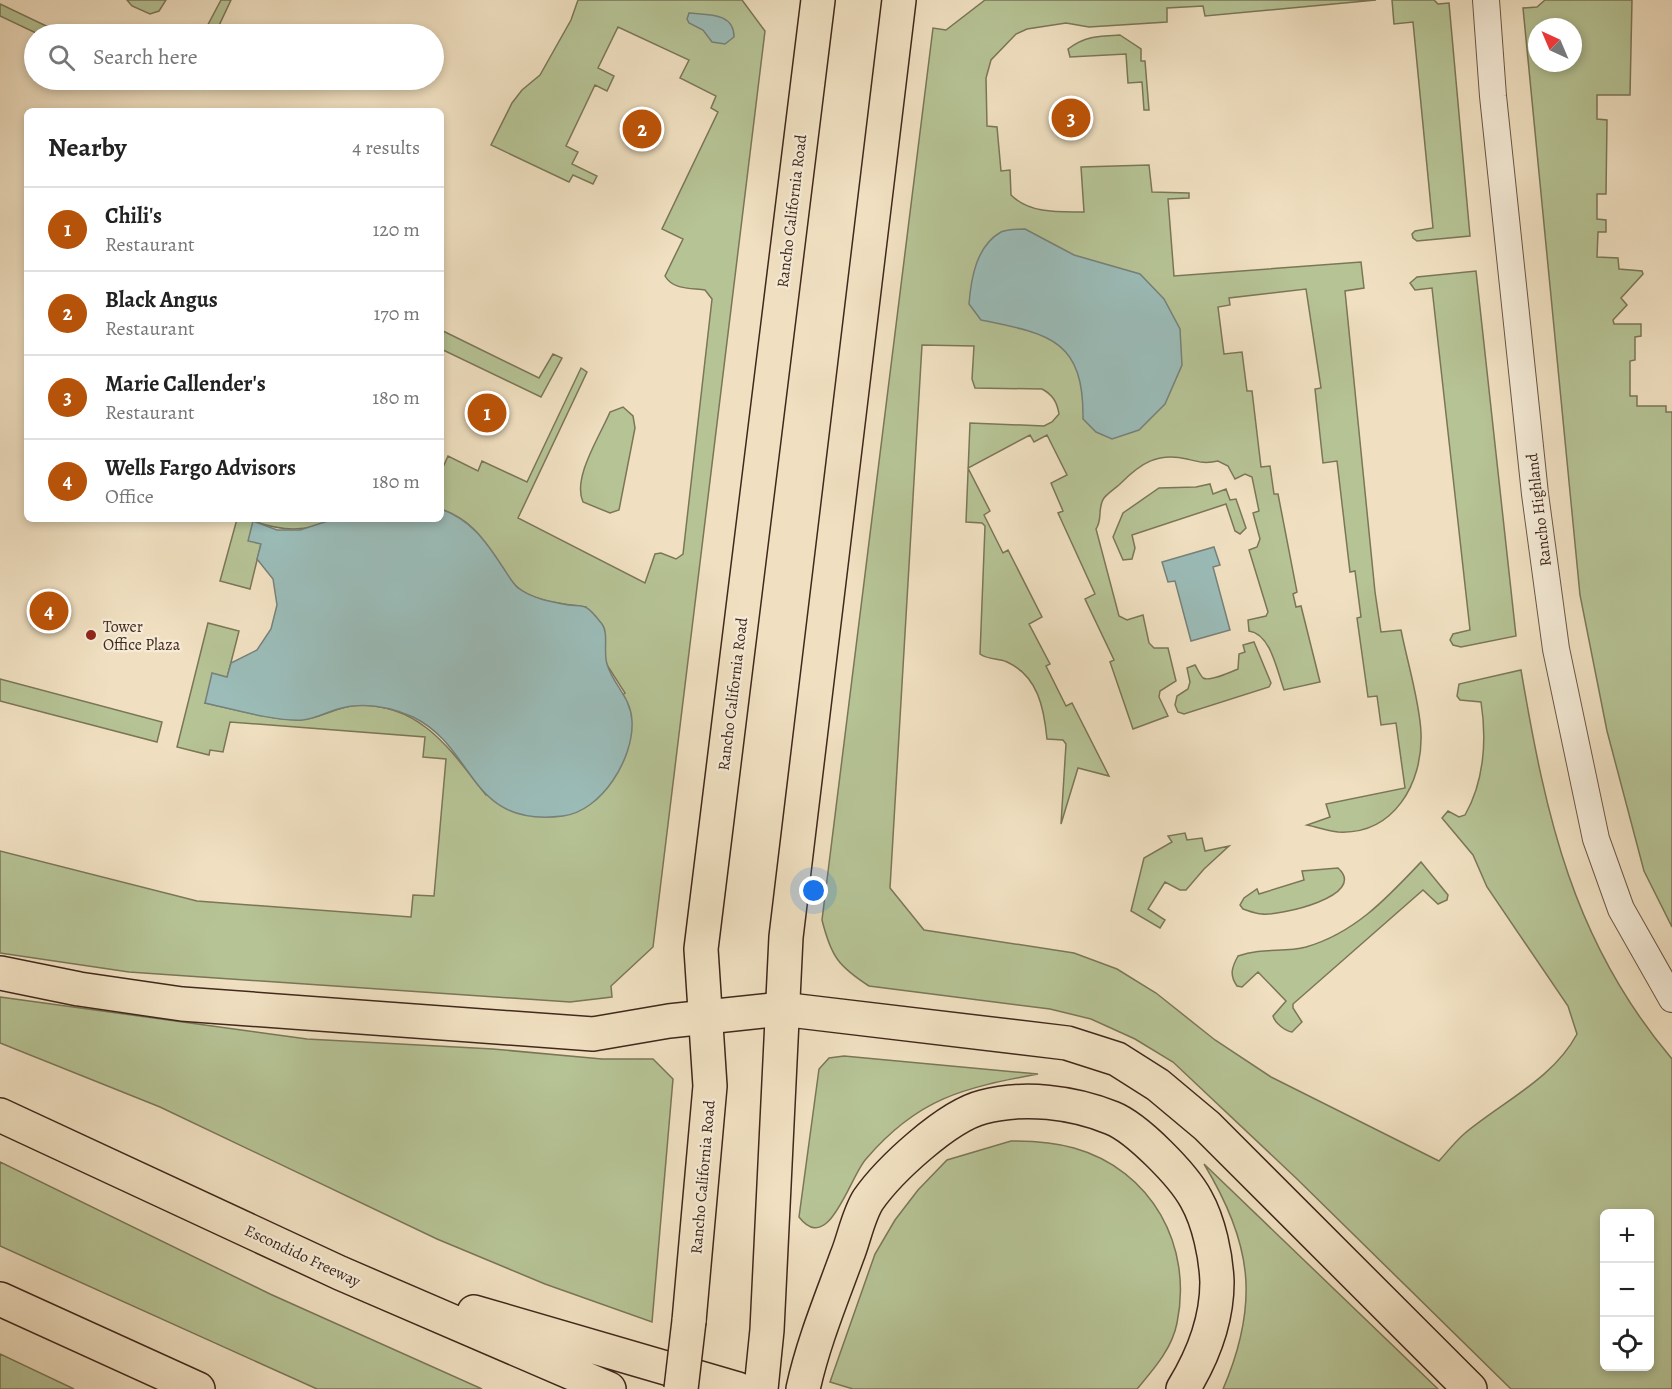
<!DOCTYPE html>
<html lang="en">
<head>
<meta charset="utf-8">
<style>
	:root { --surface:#fff; --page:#f6f6f6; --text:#222; --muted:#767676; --line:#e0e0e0; --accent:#b45309 }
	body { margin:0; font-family:Alegreya,serif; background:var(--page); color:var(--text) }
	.controls { position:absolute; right:18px; bottom:18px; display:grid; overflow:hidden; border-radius:9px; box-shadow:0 3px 9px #0003 }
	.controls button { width:54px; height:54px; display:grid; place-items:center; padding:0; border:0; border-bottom:2px solid var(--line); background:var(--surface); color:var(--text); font:30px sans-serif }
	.compass { position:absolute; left:1528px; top:18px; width:54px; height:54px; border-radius:50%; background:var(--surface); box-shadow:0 3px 9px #0003; rotate:316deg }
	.you { position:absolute; left:814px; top:891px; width:21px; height:21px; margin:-15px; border:4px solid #fff; border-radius:50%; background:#1a73e8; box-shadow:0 0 0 9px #1a73e833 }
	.badge { display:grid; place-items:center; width:39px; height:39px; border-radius:50%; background:var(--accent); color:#fff; font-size:20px; font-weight:700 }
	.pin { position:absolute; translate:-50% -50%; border:3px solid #fff; box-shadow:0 2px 6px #0006 }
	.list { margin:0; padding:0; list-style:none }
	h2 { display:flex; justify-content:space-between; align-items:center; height:78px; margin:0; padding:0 24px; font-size:26px }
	h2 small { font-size:20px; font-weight:400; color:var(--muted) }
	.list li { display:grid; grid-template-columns:39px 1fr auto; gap:18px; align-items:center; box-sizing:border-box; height:84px; padding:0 24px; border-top:2px solid var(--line) }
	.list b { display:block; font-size:22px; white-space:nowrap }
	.list p { margin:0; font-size:20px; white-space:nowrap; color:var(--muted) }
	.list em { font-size:20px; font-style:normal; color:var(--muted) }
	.icon { flex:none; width:33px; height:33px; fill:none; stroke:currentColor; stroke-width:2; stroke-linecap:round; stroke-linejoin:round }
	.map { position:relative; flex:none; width:1672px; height:1389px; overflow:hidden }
	.search { position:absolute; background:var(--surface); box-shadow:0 3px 9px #0003; left:24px; top:24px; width:420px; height:66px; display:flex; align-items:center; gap:15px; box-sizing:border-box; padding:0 21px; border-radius:33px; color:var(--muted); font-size:22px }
	.panel { position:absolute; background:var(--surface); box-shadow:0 3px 9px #0003; left:24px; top:108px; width:420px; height:414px; border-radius:9px }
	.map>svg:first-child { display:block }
	.green { fill:#b6c395; stroke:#7b7658; stroke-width:1.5; fill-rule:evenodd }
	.water { fill:#9bbcb8; stroke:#77817a; stroke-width:1.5 }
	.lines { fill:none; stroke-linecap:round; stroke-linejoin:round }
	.minor-casing { stroke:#6c5645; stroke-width:28 }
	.primary-casing { stroke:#40281c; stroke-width:36 }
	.motorway-casing { stroke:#40281c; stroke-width:36 }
	.minor { stroke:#f5ebd7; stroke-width:26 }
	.primary { stroke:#f0e0c1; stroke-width:33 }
	.motorway { stroke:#f0e0c1; stroke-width:33 }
	.primary-bridge-casing { stroke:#40281c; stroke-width:36; stroke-linecap:butt }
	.primary-bridge { stroke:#f0e0c1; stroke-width:33 }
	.poi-dot { fill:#8f2418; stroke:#f5ebd7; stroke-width:2 }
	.labels { text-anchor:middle; stroke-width:4.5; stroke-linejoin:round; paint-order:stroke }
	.street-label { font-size:16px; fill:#40281c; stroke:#f5ebd7 }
	.poi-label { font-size:16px; fill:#40281c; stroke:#f5ebd7; text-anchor:start }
</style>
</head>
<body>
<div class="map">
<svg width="1672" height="1389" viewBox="0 0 1672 1389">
	<rect width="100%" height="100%" fill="#f0e0c1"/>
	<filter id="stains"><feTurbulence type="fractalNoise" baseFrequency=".00333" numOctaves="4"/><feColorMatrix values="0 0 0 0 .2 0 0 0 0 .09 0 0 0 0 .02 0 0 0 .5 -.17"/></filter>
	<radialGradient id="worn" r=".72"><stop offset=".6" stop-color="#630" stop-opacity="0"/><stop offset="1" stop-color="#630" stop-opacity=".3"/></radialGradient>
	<path class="green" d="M127,0H166L159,11L150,14L132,6Z
		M221,0H231L215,34H203Z
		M578,0H742L765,31L653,947L611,986L612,997L570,1002L129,972L0,953V851L197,901L411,917L413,895L434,896L446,759L423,757L425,737L230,722L223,752L210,750L209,755L177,747L208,623L239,631L227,678L205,703C231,708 281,723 305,719C323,717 339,706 358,705C422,704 451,751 486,795L625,693L607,665L586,607C565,604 533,602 516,586C485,556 489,527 441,509V464L444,465L448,456L478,471L482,461L527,482L581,368L587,372L518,518L645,583L655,554L661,553L676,559L683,554L712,299L705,290C691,288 673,290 665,276L683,239L662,229L718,112L711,108L716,96L680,78L689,60L618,27L598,68L614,76L607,91L595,85L566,146L578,152L572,164L597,176L593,184L573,175L569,182L491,145L512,103L522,90L540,75L571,20Z
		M985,0H1376L1205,16L1203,6L1167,8V22L1089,27L1066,23L1027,29L1016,34L991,60L986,78L987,126L997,127L1001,171L1010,170L1011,195C1030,214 1060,212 1084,212L1081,167L1149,165L1152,192L1189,193V198L1168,199L1174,276L1361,262L1364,288L1345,291L1375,592L1381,632L1401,630C1407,661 1420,703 1421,733C1423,783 1394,835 1338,832C1328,831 1317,827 1307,825L1330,817L1326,804L1405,788L1396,723L1381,725L1377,696L1368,697L1357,618L1361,617L1355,571L1350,572L1337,461L1323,463L1315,389L1321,388L1306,289L1229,298L1230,305L1218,307L1224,354L1242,352L1247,391H1252L1261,467L1270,466L1274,494H1278L1297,592L1293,594L1296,607L1301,606L1320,682L1284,690C1277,671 1271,634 1249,631L1248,620L1266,616L1268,612L1249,550L1257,547L1260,539L1253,513L1259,511L1252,477L1245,474L1235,479L1228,466L1218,461C1205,464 1199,462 1187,459C1158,452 1141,463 1121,483C1116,488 1108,493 1104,498C1097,508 1103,519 1096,529L1119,616L1127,620L1143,615L1149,643L1154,648H1168L1176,681L1160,691L1159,697L1168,716L1133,729L1110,662L1114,660L1085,599L1095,594L1058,513L1063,511L1051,483L1067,475L1047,435L1034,442L1030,435L968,468L990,511L984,515L1003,553L1008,550L1042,617L1029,624L1050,664L1046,666L1066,706L1072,703L1109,776L1078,768L1061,824L1066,744L1063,740L1047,739C1044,708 1038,676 1007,662C998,658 988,660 980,654L985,526L982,523L966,522L970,423L1044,426L1052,422L1059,414C1057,402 1053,395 1042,389L975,388L972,379L974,346L922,345L890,888L924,930L1074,953L1117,969L1156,993L1215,1040L1271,1077L1439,1161C1447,1152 1455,1142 1464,1134C1502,1102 1553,1079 1577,1034L1568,1006L1487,887L1473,855L1442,818L1448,811L1459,817L1465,815C1484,782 1487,740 1481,702L1460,700L1457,696L1459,684L1521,670C1546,817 1573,942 1672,1059V1389H1511L1296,1178L1173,1062L1135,1039L1091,1019L1050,1009L869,986C838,966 831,956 822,920L933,28L946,30ZM1604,1214H1650V1366H1604Z
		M1392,0H1434L1438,4L1449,3L1470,236L1417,241L1413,238L1412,234L1415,231L1433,228L1413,22L1394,24Z
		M1545,0H1632L1630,95H1597V119L1607,120L1606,194H1597V219L1606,220V232H1598L1597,257L1618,258L1619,269L1642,271L1643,274L1621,298L1627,305L1613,320L1614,324H1641V336L1635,337V360L1630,361V396H1637V406H1666V412H1672V927L1644,871L1607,731L1580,595L1523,8L1537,7ZM1537,27H1573V63H1537Z
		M0,4L63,34H38L0,16Z
		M1120,35L1141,49V61H1145L1149,110H1144L1142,82L1128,83L1126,54L1070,57L1068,49C1085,36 1099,36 1120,35Z
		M1476,271L1516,636L1461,647L1453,645L1450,640L1453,634L1470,630L1432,288L1415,290L1410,283L1417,277Z
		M441,330L539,378L553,354L562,358L541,397L441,349Z
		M623,407L633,416L635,428L619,510L610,513L583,502C572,478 600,436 610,412Z
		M1210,484L1213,494L1226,489L1230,500L1236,499L1246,528L1240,534L1235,531L1226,504L1132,535L1135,548L1132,559L1123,560L1113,537L1123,513L1159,488L1196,487Z
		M237,519H334C306,533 282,531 253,521L261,544L250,589L220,581Z
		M1254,642L1271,683L1269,687L1184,714L1178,712L1175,705L1177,696L1188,689L1190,682L1187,668L1195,665C1197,668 1200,675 1203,678C1210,682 1231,672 1238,669L1239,654L1245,652L1243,645Z
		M0,679L162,722L157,742L0,701Z
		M1185,833L1187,840L1202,838L1205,851L1229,846L1204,869L1186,890H1180L1165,882L1148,909L1165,920L1160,928L1131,911L1144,858L1172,842L1168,836Z
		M1421,862L1448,895L1447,900L1438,904L1423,890L1293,1004V1008L1302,1022L1292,1032C1285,1031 1275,1023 1273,1016L1286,1001L1258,972L1242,987L1237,986C1229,975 1232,967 1238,956C1263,947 1283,953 1306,947C1355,933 1388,897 1421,862Z
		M1338,868C1369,896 1279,916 1262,914C1256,914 1249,911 1243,909L1240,905L1244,898L1257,889L1259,894L1304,880L1302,871Z
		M0,997L307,1039L493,1049L602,1059H653L673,1079L652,1322L545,1284L437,1239L160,1107L0,1043Z
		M844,1056L1038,1074C963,1088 918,1098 866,1159C849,1178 829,1256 799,1217L819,1069L829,1058Z
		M1011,1141C1032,1141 1053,1142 1074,1148C1152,1170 1193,1246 1177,1323C1172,1349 1153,1370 1137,1389H853L830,1382L875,1254L895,1220L918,1190L947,1160Z
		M0,1162L270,1294L482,1389H317L0,1246Z
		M1204,1164L1438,1389H1223C1260,1303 1252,1243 1204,1164Z
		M0,1354L74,1389H0Z"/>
	<path class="water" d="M689,13C707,15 734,12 734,37L725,44L712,42L703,30L689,23L687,19Z
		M1025,229L1074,255L1140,274L1164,299L1180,329L1182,365L1165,404L1139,430L1112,439L1096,432L1083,419C1084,339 1049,334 981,320L969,304C971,279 976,246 1001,232C1007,229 1018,229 1025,229Z
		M441,509C471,520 485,540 502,566C507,573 512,583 518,588C533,599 552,602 569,605C575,606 583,605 587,608C592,611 598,619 602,624C609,633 603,652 607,664C613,685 631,697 632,721C634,758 602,811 563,816C467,828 477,748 413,717C390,707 363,702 338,709C327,712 315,719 303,720C277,722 232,709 205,703L212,673L227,677L231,663L257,650L271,629L277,605L273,579L257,559L261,544L248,541L253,521L277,530H300L334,519H441Z
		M1214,547L1220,565L1213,567L1230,630L1191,641L1175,581L1168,582L1162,562Z"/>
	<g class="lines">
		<defs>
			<path id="minor" d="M1486,0L1493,96L1535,494L1556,649L1596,839L1621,909L1672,999"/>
			<path id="primary" d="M689,1321L710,1086L701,949L818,0
				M761,1389L767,1330L786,937L899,0"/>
			<path id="motorway" d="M0,973L79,989L182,1004L593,1034L669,1021L781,1009L1067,1043L1117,1059L1158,1085L1207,1126L1470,1389
				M0,1115L340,1273L609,1389
				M0,1299L198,1389
				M474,1312L738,1389
				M803,1389C813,1343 831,1300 847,1256C854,1239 858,1216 868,1200C889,1170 947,1116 983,1107C1024,1096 1073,1102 1112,1118C1137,1128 1183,1175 1196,1199C1209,1222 1216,1256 1217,1282C1217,1320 1202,1358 1183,1389"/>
		</defs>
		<use href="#minor" class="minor-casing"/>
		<use href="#primary" class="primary-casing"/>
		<use href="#motorway" class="motorway-casing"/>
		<use href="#minor" class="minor"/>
		<use href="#primary" class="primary"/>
		<use href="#motorway" class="motorway"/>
		<defs>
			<path id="primary-bridge" d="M681,1389L689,1321"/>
		</defs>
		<use href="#primary-bridge" class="primary-bridge-casing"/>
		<use href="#primary-bridge" class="primary-bridge"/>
	</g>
	<circle class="poi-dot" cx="91" cy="635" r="6"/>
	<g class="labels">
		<g class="street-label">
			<text transform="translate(791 211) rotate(-83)" y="6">Rancho California Road</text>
			<text transform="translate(1538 510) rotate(-97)" y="6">Rancho Highland</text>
			<text transform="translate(732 694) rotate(-83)" y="6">Rancho California Road</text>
			<text transform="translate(702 1177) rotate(-85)" y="6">Rancho California Road</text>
			<text transform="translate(303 1255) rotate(25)" y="6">Escondido Freeway</text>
		</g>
		<g class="poi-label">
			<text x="103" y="632">Tower<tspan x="103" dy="18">Office Plaza</tspan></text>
		</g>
	</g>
	<rect width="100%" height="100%" filter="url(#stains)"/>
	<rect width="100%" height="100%" fill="url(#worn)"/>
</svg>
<div class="controls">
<button>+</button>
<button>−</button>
<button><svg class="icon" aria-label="locate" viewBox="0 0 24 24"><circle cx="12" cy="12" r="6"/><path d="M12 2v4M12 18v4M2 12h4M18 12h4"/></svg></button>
</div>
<svg class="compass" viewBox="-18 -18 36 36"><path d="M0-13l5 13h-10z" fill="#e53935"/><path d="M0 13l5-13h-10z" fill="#767676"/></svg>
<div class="you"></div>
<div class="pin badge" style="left:487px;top:413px">1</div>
<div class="pin badge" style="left:642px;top:129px">2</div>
<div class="pin badge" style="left:1071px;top:118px">3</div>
<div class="pin badge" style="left:49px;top:611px">4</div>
<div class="search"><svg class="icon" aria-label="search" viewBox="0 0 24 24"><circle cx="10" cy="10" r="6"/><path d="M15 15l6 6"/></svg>Search here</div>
<section class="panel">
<h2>Nearby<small>4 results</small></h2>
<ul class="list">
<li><span class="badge">1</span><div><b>Chili's</b><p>Restaurant</p></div><em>120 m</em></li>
<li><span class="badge">2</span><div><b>Black Angus</b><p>Restaurant</p></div><em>170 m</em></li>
<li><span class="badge">3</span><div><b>Marie Callender's</b><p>Restaurant</p></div><em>180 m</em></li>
<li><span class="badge">4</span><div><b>Wells Fargo Advisors</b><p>Office</p></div><em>180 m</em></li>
</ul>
</section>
</div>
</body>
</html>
